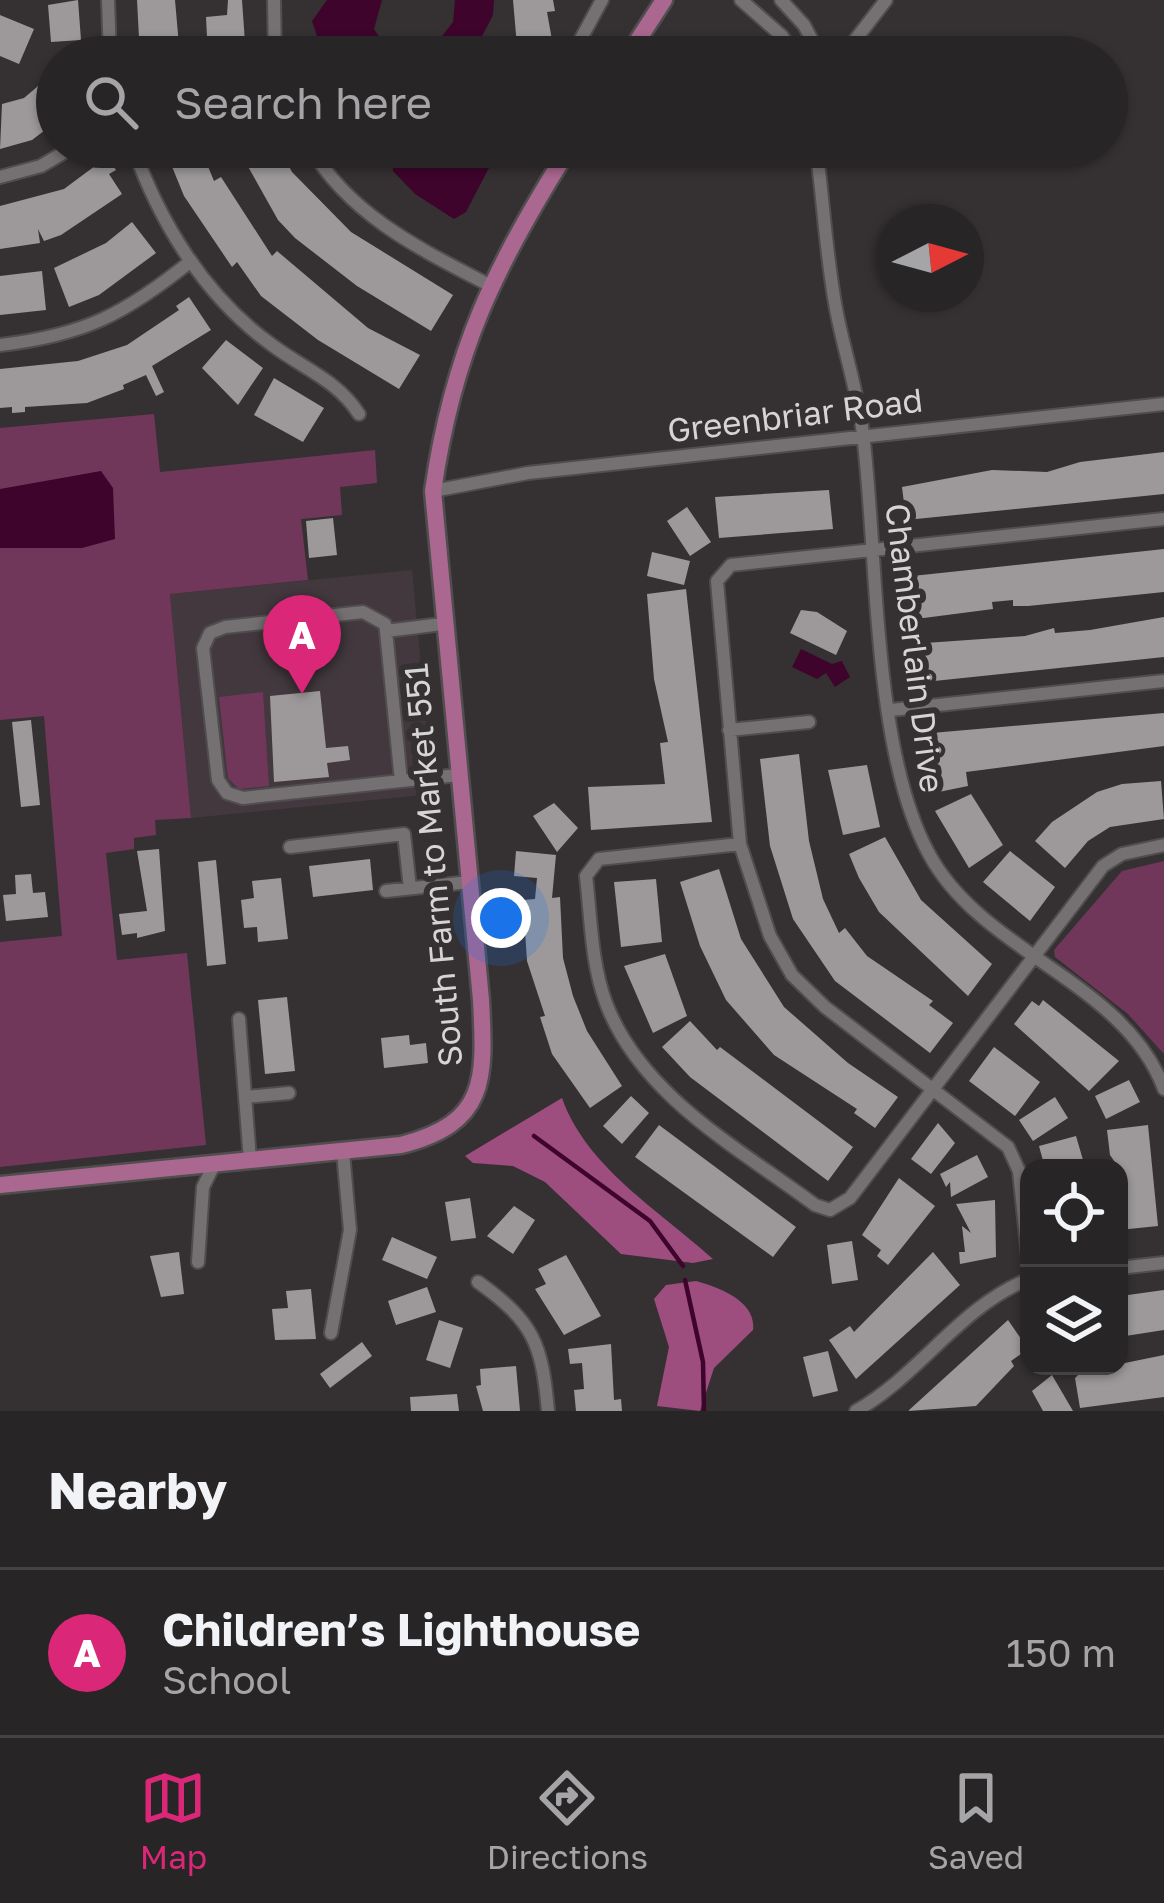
<!DOCTYPE html>
<html lang="en">
<head>
<meta charset="utf-8">
<style>
	:root { --surface:#282526; --page:#343132; --text:#f1f3f6; --muted:#a5a5a7; --line:#444243; --accent:#db2777 }
	body { margin:0; font-family:"Golos Text",sans-serif; background:var(--page); color:var(--text) }
	.controls { position:absolute; right:36px; bottom:36px; display:grid; overflow:hidden; border-radius:24px; box-shadow:0 3px 9px #0004 }
	.controls button { width:108px; height:108px; display:grid; place-items:center; padding:0; border:0; border-bottom:3px solid var(--line); background:var(--surface); color:var(--text); font:60px sans-serif }
	.compass { position:absolute; left:876px; top:204px; width:108px; height:108px; border-radius:50%; background:var(--surface); box-shadow:0 3px 9px #0004; rotate:84deg }
	.you { position:absolute; left:501px; top:918px; width:42px; height:42px; margin:-30px; border:9px solid #fff; border-radius:50%; background:#1a73e8; box-shadow:0 0 0 18px #1a73e833 }
	.badge { display:grid; place-items:center; width:78px; height:78px; border-radius:50%; background:var(--accent); color:#fff; font-size:39px; font-weight:700 }
	.pin { position:absolute; translate:-50% -99px; filter:drop-shadow(0 3px 6px #0008) }
	.pin::after { content:''; position:absolute; top:63px; width:42px; height:36px; background:inherit; clip-path:polygon(0 0,100% 0,50% 100%) }
	.list { margin:0; padding:0; list-style:none }
	h2 { display:flex; justify-content:space-between; align-items:center; height:156px; margin:0; padding:0 48px; font-size:51px }
	h2 small { font-size:39px; font-weight:400; color:var(--muted) }
	.list li { display:grid; grid-template-columns:78px 1fr auto; gap:36px; align-items:center; box-sizing:border-box; height:168px; padding:0 48px; border-top:3px solid var(--line) }
	.list b { display:block; font-size:45px; white-space:nowrap }
	.list p { margin:0; font-size:39px; white-space:nowrap; color:var(--muted) }
	.list em { font-size:39px; font-style:normal; color:var(--muted) }
	.icon { flex:none; width:66px; height:66px; fill:none; stroke:currentColor; stroke-width:2; stroke-linecap:round; stroke-linejoin:round }
	.map { position:relative; flex:none; width:1164px; height:1411px; overflow:hidden }
	.search { position:absolute; background:var(--surface); box-shadow:0 3px 9px #0004; left:36px; right:36px; top:36px; height:132px; display:flex; align-items:center; gap:30px; box-sizing:border-box; padding:0 42px; border-radius:66px; color:var(--muted); font-size:45px }
	.sheet { height:324px; background:var(--surface) }
	nav { display:flex; justify-content:space-around; align-items:center; box-sizing:border-box; height:168px; border-top:3px solid var(--line); background:var(--surface); font-size:33px; color:var(--muted) }
	nav a { display:grid; justify-items:center; gap:6px }
	nav .on { color:var(--accent) }
	.map>svg:first-child { display:block }
	.built { fill:#42383e }
	.green { fill:#71375b }
	.forest { fill:#9d4d7e }
	.water { fill:#3e042c }
	.lines { fill:none; stroke-linecap:round; stroke-linejoin:round }
	.stream { stroke:#3e042c; stroke-width:4.5 }
	.building { fill:#9d999b }
	.minor-casing { stroke:#504d4f; stroke-width:16 }
	.major-casing { stroke:#504d4f; stroke-width:21 }
	.minor { stroke:#757173; stroke-width:12 }
	.major { stroke:#aa6790; stroke-width:16 }
	.labels { text-anchor:middle; stroke-width:12; stroke-linejoin:round; paint-order:stroke }
	.street-label { font-size:33px; fill:#d7d4d5; stroke:#353133 }
</style>
</head>
<body>
<div class="map">
<svg width="1164" height="1411" viewBox="0 0 1164 1411">
	<rect width="100%" height="100%" fill="#353133"/>
	<path class="built" d="M412,570L433,794L191,818L170,594Z"/>
	<path class="green" d="M154,414L160,472L375,450L377,483L340,487L342,515L301,519L308,580L170,594L191,818L155,820L156,835L134,838V849L106,853L117,960L187,953L206,1145L0,1167V942L62,936L44,716L0,720V428Z
		M263,692L269,786L239,789L228,778L219,697Z
		M1164,861V1053H1163L1128,1014L1055,957L1054,950L1122,871Z"/>
	<path class="forest" d="M562,1098C586,1167 660,1211 713,1259L693,1263L621,1254L545,1182L513,1166L473,1163L465,1156Z
		M696,1281C718,1287 757,1301 753,1330L714,1368L700,1411L657,1406L669,1347L654,1299L666,1285Z"/>
	<path class="water" d="M327,0H382L374,29L392,57H324L312,21Z
		M455,0H494L493,15L478,44L445,57L439,40L453,22Z
		M392,147H480L491,164L466,212L454,219L415,194L393,171Z
		M101,471L113,488L115,539L82,548H0V489Z
		M801,649L832,664L842,661L850,677L835,687L826,673L817,679L792,667Z"/>
	<g class="lines">
		<path class="stream" d="M534,1136L650,1221L683,1266
			M685,1280L703,1362L704,1411"/>
	</g>
	<path class="building" d="M78,0L81,40L51,42L48,5Z
		M137,0H175L180,57H140Z
		M228,0H242L246,57H208L206,17L227,15Z
		M513,0H553L555,11L547,12L552,40L517,46Z
		M0,15L34,29L19,64L0,56Z
		M44,81L57,102V121L32,140L0,149L2,104L24,98Z
		M164,147H200L214,181L221,177L272,256L277,251L368,328L420,355L399,389L318,340L261,296L237,262L232,267L184,196Z
		M237,147H279L292,172L351,232L453,295L431,331L357,286L295,238L278,220Z
		M107,157L116,170L109,174L122,194L61,235L44,241L38,229L40,243L0,249V206L64,189Z
		M132,222L156,253L99,295L69,307L54,268L106,243Z
		M42,271L46,310L0,315V276Z
		M189,297L211,330L152,366L164,392L156,396L146,375L123,385L124,389L87,403L25,407V412L12,413V407L0,408V369L78,361L127,345L179,310L176,306Z
		M226,340L263,368L238,405L202,368Z
		M274,378L324,408L303,442L254,415Z
		M1164,452V494L906,520L902,487L992,470L1047,472L1080,462Z
		M829,490L833,529L719,538L715,497Z
		M687,507L711,542L690,556L667,521Z
		M333,518L337,555L309,558L306,521Z
		M1164,549V592L1028,606H1013V600L992,602L993,609L916,619L915,613L908,614L903,577Z
		M652,552L690,561L684,585L647,576Z
		M686,589L712,822L591,830L588,787L665,784L660,743L668,742L654,679L647,594Z
		M801,610L817,612L847,631L836,655L790,633Z
		M1164,617V657L915,683L911,644L1025,636L1054,628L1055,633L1090,630Z
		M320,691L326,748L348,746L350,760L327,763L329,777L274,782L270,696Z
		M1164,713V746L966,772L968,786L929,794L920,734Z
		M31,720L40,805L21,807L12,722Z
		M799,754L809,841L823,899L839,933L845,928L867,956L933,1001L929,1005L953,1023L930,1053L835,981L793,919L770,846L760,759Z
		M867,765L880,827L843,835L828,770Z
		M1161,781L1164,819L1110,827L1088,841L1065,868L1035,841L1052,822L1097,792L1122,784Z
		M971,794L1003,845L969,868L935,811Z
		M554,803L578,828L557,852L533,816Z
		M885,837L921,900L992,964L968,996L879,912L859,878L849,854Z
		M159,849L165,931L137,938V933L122,935L119,914L147,911L137,851Z
		M516,851L556,855L552,898L560,897L563,958L573,996L587,1031L622,1086L590,1108L552,1054L540,1017L545,1016L527,961L523,900L535,899L537,878L514,876Z
		M1010,851L1055,887L1030,921L983,882Z
		M370,859L373,890L313,897L309,866Z
		M216,860L226,964L207,966L198,862Z
		M719,869L741,939L784,1007L848,1063L898,1097L875,1128L854,1113L857,1109L774,1055L726,1000L700,946L680,882Z
		M31,874L33,893L45,892L48,917L6,921L3,895L16,894L15,875Z
		M281,878L288,939L258,942L257,927L244,928L241,900L254,898L252,881Z
		M656,879L662,942L621,947L614,882Z
		M665,954L687,1016L653,1033L624,966Z
		M287,997L295,1071L265,1074L258,1000Z
		M1043,1000L1119,1061L1089,1091L1014,1024L1032,1001L1039,1006Z
		M690,1021L717,1050L720,1047L853,1147L828,1181L690,1077L662,1047Z
		M409,1035L410,1045L426,1043L428,1063L384,1068L381,1038Z
		M994,1047L1040,1082L1015,1116L969,1081Z
		M1129,1080L1140,1102L1106,1119L1095,1096Z
		M631,1096L649,1113L622,1144L603,1126Z
		M1055,1097L1068,1118L1033,1141L1019,1120Z
		M938,1123L955,1143L931,1174L911,1159Z
		M659,1125L796,1227L773,1257L635,1157Z
		M1148,1125L1158,1226L1119,1230V1168L1110,1155L1107,1130Z
		M1076,1136L1083,1160L1045,1168L1039,1146Z
		M977,1155L988,1177L951,1197L950,1182L946,1187L940,1174Z
		M899,1178L935,1206L888,1265L877,1256L881,1250L862,1235Z
		M470,1198L476,1238L451,1241L445,1202Z
		M995,1200L996,1257L960,1264L959,1252H965L962,1226L971,1233L956,1204Z
		M514,1206L535,1220L513,1254L487,1236Z
		M392,1237L437,1257L427,1279L382,1260Z
		M852,1241L858,1280L832,1284L827,1245Z
		M179,1252L184,1294L161,1297L150,1256Z
		M933,1252L960,1285L856,1379L829,1340L850,1326L854,1332Z
		M566,1255L601,1316L564,1335L535,1289L546,1284L538,1269Z
		M1119,1278H1127L1128,1295L1164,1290V1330L1119,1337Z
		M427,1287L436,1312L396,1325L388,1301Z
		M311,1289L316,1339L275,1340L272,1309L288,1308L286,1291Z
		M439,1320L463,1328L450,1368L426,1360Z
		M1008,1320L1028,1349L1011,1361L1014,1366L976,1406L908,1411Z
		M362,1342L372,1356L330,1388L320,1374Z
		M611,1344L614,1400L621,1399L622,1411H576L574,1390L584,1389L582,1363L570,1364L568,1349Z
		M828,1351L838,1391L813,1397L803,1357Z
		M1164,1355V1397L1080,1408L1075,1378L1081,1372Z
		M516,1366L520,1411H483L476,1386L481,1385L480,1369Z
		M1052,1375L1073,1411H1043L1032,1391Z
		M457,1394L459,1411H411L410,1397Z"/>
	<g class="lines">
		<defs>
			<path id="minor" d="M108,0L110,57
				M274,0L275,57
				M741,0L782,36L796,57
				M781,0L804,25L821,57
				M571,57L602,0
				M842,57L886,0
				M133,147C160,223 205,297 272,345C304,369 337,380 359,414
				M310,147C350,216 422,250 489,285
				M816,147C824,204 826,262 838,319C846,357 858,394 863,434C878,555 872,750 929,854C983,954 1124,981 1164,1089
				M0,177L41,166L73,147
				M0,345C85,335 125,314 191,261
				M433,491L528,473L1164,404
				M442,624L386,631L401,781L458,775
				M386,631L385,624L363,612L225,627L210,633L203,648L218,780L227,793L243,798L401,781
				M891,710L1164,681
				M729,730L809,722
				M740,844L599,859L586,876C591,918 591,963 606,1003C641,1096 740,1149 815,1205L830,1210L850,1198L1103,866L1122,854L1164,845
				M290,847L404,834L410,888
				M386,891L469,882
				M239,1019L250,1160
				M245,1097L289,1093
				M198,1262L203,1187L215,1163
				M1029,1266L1019,1171L1008,1147L825,1007L792,975L770,936L740,844L717,581L731,565L1164,519
				M1119,1268L1164,1263
				M478,1282C534,1322 542,1344 548,1411
				M331,1333L350,1230L343,1152
				M856,1411C921,1374 959,1307 1029,1279"/>
			<path id="major" d="M627,57L664,0
				M0,1185L401,1145C488,1123 485,1079 481,1000L433,491C453,351 495,266 570,147"/>
		</defs>
		<use href="#minor" class="minor-casing"/>
		<use href="#major" class="major-casing"/>
		<use href="#minor" class="minor"/>
		<use href="#major" class="major"/>
	</g>
	<g class="labels">
		<g class="street-label">
			<text transform="translate(795 415) rotate(-7)" y="12">Greenbriar Road</text>
			<text transform="translate(915 648) rotate(83)" y="12">Chamberlain Drive</text>
			<text transform="translate(433 865) rotate(-95)" y="12">South Farm to Market 551</text>
		</g>
	</g>
</svg>
<div class="controls">
<button><svg class="icon" aria-label="locate" viewBox="0 0 24 24"><circle cx="12" cy="12" r="6"/><path d="M12 2v4M12 18v4M2 12h4M18 12h4"/></svg></button>
<button><svg class="icon" aria-label="layers" viewBox="0 0 24 24"><path d="M12 4l9 5-9 5-9-5zM3 14l9 5 9-5"/></svg></button>
</div>
<svg class="compass" viewBox="-18 -18 36 36"><path d="M0-13l5 13h-10z" fill="#e53935"/><path d="M0 13l5-13h-10z" fill="#a5a5a7"/></svg>
<div class="you"></div>
<div class="pin badge" style="left:302px;top:694px">A</div>
<div class="search"><svg class="icon" aria-label="search" viewBox="0 0 24 24"><circle cx="10" cy="10" r="6"/><path d="M15 15l6 6"/></svg>Search here</div>
</div>
<section class="sheet">
<h2>Nearby<small></small></h2>
<ul class="list">
<li><span class="badge">A</span><div><b>Children’s Lighthouse</b><p>School</p></div><em>150 m</em></li>
</ul>
</section>
<nav>
<a class="on"><svg class="icon" aria-label="map" viewBox="0 0 24 24"><path d="M3 6l6-2 6 2 6-2v14l-6 2-6-2-6 2zM9 4v14M15 6v14"/></svg>Map</a>
<a><svg class="icon" aria-label="directions" viewBox="0 0 24 24"><path d="M12 3l9 9-9 9-9-9zM9 14v-3h6M13 9l2 2-2 2"/></svg>Directions</a>
<a><svg class="icon" aria-label="saved" viewBox="0 0 24 24"><path d="M7 4h10v16l-5-4-5 4z"/></svg>Saved</a>
</nav>
</body>
</html>
